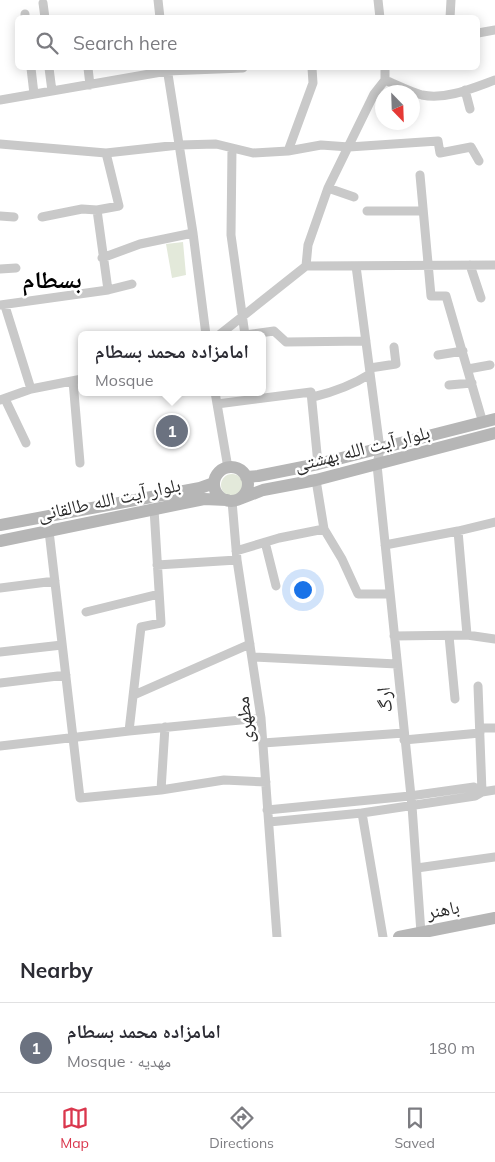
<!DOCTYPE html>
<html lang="en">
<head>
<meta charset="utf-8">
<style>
	:root { --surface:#fff; --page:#f7f7f7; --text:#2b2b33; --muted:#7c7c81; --line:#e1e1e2; --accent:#da374d }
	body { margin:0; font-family:Mulish,"Noto Naskh Arabic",sans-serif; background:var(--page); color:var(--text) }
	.compass { position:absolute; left:375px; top:85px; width:45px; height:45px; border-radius:50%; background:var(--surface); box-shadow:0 2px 12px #0003; rotate:157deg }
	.you { position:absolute; left:302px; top:589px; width:18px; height:18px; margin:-12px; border:4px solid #fff; border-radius:50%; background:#1a73e8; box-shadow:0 0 0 8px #1a73e833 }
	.badge { display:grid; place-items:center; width:32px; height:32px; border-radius:50%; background:var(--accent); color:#fff; font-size:16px; font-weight:700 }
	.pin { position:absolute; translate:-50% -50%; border:2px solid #fff; box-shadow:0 1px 5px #0006 }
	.popup { position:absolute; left:78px; top:331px; width:188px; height:65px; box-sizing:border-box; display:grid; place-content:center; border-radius:8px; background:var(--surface); filter:drop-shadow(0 1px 4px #0005); font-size:16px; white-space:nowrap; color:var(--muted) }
	.popup b { font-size:19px; color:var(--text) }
	.popup::after { content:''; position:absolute; left:50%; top:100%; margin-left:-10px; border:10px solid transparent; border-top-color:var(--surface) }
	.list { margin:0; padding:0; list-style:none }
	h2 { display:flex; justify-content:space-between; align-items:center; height:65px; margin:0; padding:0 20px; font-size:21px }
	h2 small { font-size:16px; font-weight:400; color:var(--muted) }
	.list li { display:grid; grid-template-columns:32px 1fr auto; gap:15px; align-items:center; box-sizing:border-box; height:90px; padding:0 20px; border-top:1px solid var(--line) }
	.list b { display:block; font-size:19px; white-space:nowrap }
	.list p { margin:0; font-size:16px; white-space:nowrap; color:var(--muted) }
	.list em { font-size:16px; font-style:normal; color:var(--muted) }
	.icon { flex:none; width:28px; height:28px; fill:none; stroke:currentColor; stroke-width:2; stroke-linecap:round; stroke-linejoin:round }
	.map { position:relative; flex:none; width:495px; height:937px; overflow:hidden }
	.search { position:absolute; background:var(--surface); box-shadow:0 2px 12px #0003; left:15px; right:15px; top:15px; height:55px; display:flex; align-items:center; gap:12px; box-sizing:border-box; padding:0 18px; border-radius:8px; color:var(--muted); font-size:19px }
	.sheet { height:155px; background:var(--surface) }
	nav { display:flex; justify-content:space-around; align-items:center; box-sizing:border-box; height:70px; border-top:1px solid var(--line); background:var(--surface); font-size:14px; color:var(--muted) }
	nav a { display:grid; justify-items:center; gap:2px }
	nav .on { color:var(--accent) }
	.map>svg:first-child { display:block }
	.green { fill:#e3e9da }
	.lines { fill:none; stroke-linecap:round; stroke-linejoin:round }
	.street { stroke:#c9c9c9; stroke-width:9 }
	.secondary { stroke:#b6b6b6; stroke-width:12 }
	.labels { text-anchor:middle; stroke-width:5; stroke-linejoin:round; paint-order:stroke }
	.street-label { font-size:19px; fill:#2c2c2c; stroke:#fff }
	.district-label { font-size:24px; font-weight:bold; fill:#000; stroke:#fff }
</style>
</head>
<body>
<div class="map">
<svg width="495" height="937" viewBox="0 0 495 937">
	<rect width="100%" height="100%" fill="#fff"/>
	<path class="green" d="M183,242L186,275L172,278L166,244Z
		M221 485a11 11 0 1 1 22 0a11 11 0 1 1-22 0Z"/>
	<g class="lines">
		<path class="street" d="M158,0L160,18
			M378,0L380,18
			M43,3L45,18
			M25,14V18
			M450,18L451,0
			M478,33L495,30
			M31,68L34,94
			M49,68L52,91
			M88,68L90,85
			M167,68L193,233L206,335
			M385,80C397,85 410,92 422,95C446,100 473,88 495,80
			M465,90L470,109
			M0,100L167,71L243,68
			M0,144L106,153L179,145L216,144L253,153L288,151L321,145L349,147L438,141L440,153L471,147L479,161
			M232,148L231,235L245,335
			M288,151L313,83L312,68
			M106,153L119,206L97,210L108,290
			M420,175L431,296H446L483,423
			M328,188L354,197
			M367,211H423
			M0,216L14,217
			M42,217L82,209L97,210
			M102,258L140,244L193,233
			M470,265L481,298
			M306,266L308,245L328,188L374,94L385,80V68
			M356,266L380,449L377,465L412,806L421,933
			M0,269L16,268
			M0,305L108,290L132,284
			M5,306L31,389
			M219,335L306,266L495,265
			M245,335L274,331L286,342L366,341
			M438,355L463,351
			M370,368L396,364L394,347
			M468,369L490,365
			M73,381L80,463
			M449,385L472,383
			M215,392L228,468
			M313,397C334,392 351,386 370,374
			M5,399L26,443
			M0,400L31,389L82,379
			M217,404L311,392L318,464
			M316,480L324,529L342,559L358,594H390
			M232,501L237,560L261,718L277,937
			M49,531L80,798L161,790L224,780L266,782
			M458,531L467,635
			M265,542L276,586
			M385,545L458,531L495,522
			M236,551L279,538L324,529
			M157,565L237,560
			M0,588L55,581
			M86,612L159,594
			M394,636L467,635L495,639
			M449,636L455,699
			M0,652L62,645
			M252,657L397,664
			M0,683L66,675
			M478,686L482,792
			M134,695L250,644
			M480,728H495
			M129,731L141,627L161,623L154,509
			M404,740L480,733
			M263,743L404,733
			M0,746L129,731L261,718
			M161,790L165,727
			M267,810L410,796L474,787L482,792
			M362,813L383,937
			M269,822L362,813L475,796L482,792L495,790
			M417,868L495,857"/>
		<path class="secondary" d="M214 484a17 17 0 1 1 34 0a17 17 0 1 1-34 0Z
			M246,477L258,476L318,464L495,419
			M237,500L263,490L316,480L495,433
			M0,525L200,488L214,483
			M0,541L204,499L227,500
			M399,937L495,918"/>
	</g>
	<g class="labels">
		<g class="street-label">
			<text transform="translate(362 448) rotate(-14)" y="7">بلوار آیت الله بهشتی</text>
			<text transform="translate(109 499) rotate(-12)" y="7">بلوار آیت الله طالقانی</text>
			<text transform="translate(384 700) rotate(-96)" y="7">ارگ</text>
			<text transform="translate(244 720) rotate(-96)" y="7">مطهری</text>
			<text transform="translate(443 909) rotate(-11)" y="7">باهنر</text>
		</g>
		<g class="district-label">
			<text x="52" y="288">بسطام</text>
		</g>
	</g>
</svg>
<svg class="compass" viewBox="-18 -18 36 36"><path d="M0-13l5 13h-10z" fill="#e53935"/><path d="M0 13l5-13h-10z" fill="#7c7c81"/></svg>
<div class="you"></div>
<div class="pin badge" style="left:172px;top:431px;background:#6b7280">1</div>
<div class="popup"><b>امامزاده محمد بسطام</b>Mosque</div>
<div class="search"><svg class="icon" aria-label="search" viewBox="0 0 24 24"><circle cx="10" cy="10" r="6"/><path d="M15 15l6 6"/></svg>Search here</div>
</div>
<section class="sheet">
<h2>Nearby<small></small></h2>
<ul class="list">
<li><span class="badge" style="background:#6b7280">1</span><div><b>امامزاده محمد بسطام</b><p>Mosque · مهدیه</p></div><em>180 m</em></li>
</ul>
</section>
<nav>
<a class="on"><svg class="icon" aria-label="map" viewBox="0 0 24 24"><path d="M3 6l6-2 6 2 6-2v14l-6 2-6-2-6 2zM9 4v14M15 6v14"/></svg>Map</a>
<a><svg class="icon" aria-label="directions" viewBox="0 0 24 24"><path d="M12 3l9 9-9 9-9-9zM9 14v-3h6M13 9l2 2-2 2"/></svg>Directions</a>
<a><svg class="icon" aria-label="saved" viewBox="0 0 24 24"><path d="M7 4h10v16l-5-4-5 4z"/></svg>Saved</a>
</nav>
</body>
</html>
